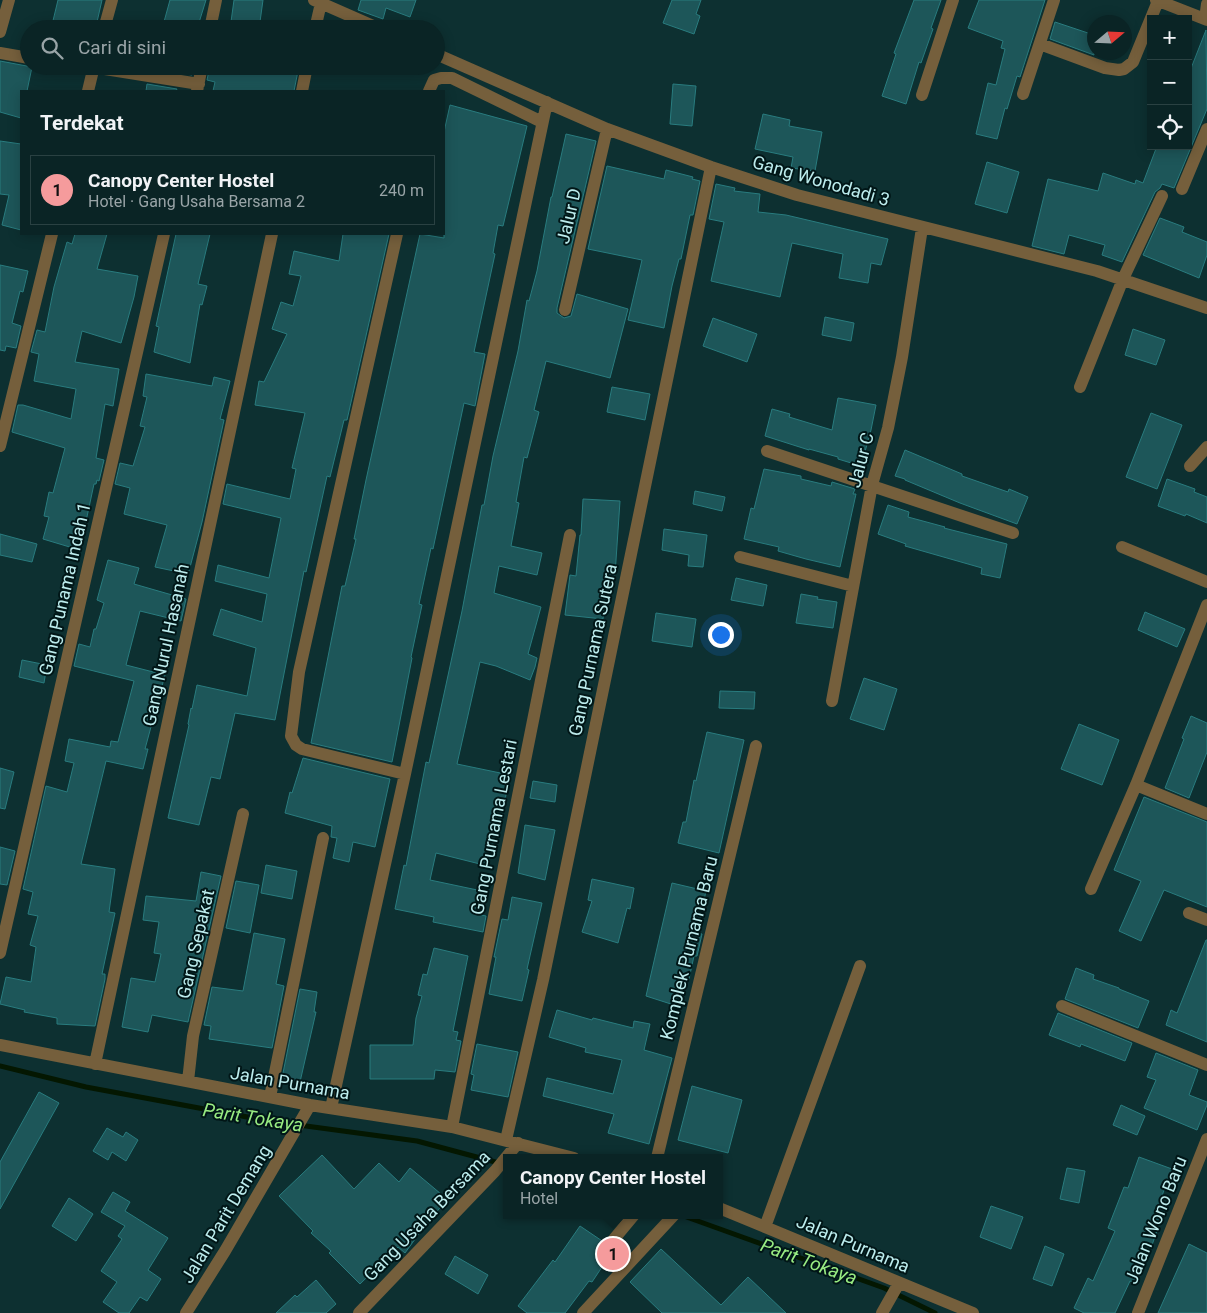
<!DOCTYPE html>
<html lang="id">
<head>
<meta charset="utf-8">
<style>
	:root { --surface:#0a2425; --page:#183032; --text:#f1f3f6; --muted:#99a4a7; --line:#2a4142; --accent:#f59b9c }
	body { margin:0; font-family:Roboto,sans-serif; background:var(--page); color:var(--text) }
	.controls { position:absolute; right:15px; top:15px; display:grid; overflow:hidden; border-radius:0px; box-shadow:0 2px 12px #0003 }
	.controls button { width:45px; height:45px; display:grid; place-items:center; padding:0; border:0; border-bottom:1px solid var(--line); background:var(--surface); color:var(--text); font:25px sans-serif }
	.compass { position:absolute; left:1087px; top:15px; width:45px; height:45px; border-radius:50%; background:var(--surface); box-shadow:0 2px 12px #0003; rotate:71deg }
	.you { position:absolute; left:720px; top:634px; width:18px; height:18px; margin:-12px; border:4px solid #fff; border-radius:50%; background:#1a73e8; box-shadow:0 0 0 8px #1a73e833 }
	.badge { display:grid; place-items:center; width:32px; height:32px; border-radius:50%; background:var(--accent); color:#111; font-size:16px; font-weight:700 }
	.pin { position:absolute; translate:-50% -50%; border:2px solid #fff; box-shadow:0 1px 5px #0006 }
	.popup { position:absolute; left:503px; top:1154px; width:220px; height:65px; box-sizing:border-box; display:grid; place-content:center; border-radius:0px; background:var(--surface); filter:drop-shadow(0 1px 4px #0005); font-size:16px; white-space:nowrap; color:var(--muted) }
	.popup b { font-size:19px; color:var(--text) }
	.popup::after { content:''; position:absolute; left:50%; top:100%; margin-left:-10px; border:10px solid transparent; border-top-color:var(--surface) }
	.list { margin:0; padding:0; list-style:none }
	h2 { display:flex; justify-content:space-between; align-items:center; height:65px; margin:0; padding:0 20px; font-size:21px }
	h2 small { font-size:16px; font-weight:400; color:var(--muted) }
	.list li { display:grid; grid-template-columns:32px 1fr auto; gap:15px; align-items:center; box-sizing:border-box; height:70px; margin:0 10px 10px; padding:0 10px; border:1px solid var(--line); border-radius:0px }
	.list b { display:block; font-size:19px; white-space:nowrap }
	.list p { margin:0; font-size:16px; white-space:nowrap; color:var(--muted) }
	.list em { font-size:16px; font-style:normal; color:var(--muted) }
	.icon { flex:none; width:28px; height:28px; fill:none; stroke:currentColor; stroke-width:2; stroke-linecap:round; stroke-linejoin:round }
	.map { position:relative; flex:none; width:1207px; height:1313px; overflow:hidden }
	.search { position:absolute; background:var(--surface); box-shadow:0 2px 12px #0003; left:20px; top:20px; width:425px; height:55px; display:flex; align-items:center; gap:12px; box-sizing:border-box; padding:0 18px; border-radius:28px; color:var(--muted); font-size:19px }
	.panel { position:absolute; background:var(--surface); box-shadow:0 2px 12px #0003; left:20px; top:90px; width:425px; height:145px; border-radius:0px }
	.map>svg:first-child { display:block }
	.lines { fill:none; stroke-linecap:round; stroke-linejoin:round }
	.stream { stroke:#041701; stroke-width:5 }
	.building { fill:#1d5659; stroke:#297c7f }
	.minor { stroke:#755f3c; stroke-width:12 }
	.labels { text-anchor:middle; stroke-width:4; stroke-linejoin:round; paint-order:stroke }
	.street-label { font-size:18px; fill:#bceced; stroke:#011617 }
	.water-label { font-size:19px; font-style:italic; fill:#98eb82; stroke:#011617 }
</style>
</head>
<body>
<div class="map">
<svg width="1207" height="1313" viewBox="0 0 1207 1313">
	<rect width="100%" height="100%" fill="#0d3031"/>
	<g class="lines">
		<path class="stream" d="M0,1066L86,1087L269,1121L417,1141L499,1163
			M681,1215L884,1288L935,1313"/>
	</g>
	<path class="building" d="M58,0H102L97,22L90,21L89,29H51Z
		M170,0H206L197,29H162Z
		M234,0H263L259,29H230Z
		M361,0H416L410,17L386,8L383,19L358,10Z
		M672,0H701L696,14L700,16L694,34L663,23Z
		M914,0H941L931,28L933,29L921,63L919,62L906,104L882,96L896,54L894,53Z
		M979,0H1045L1020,77L1017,76L1007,109L1005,108L997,139L976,134L988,83L996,85L1005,49L1001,48L1003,41L968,28Z
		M1055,22L1094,35V55L1050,39Z
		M1206,30L1207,109L1174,188L1162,184L1160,188L1155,192L1122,262L1102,255L1105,245L1069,235L1064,254L1032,246L1048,179L1098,191L1103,173L1135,184L1136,180L1143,183L1157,146H1188V76Z
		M0,61L32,67L27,91H21V118L0,112Z
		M150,66H194L192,75L149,68Z
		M210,66H299L294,91H213L215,82L207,80Z
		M147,84L177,89L176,91H146Z
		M673,84L696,86L692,126L670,124Z
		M450,105L527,126L503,226L498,225L493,253L495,254L474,352L485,354L475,406L464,403L433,549L431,548L419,604L422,605L411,657L412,658L392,762L311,743L342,586H345L356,539H354L366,480L420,234L444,238V132Z
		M763,114L790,120L789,126L822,132L815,171L791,168L793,157L755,149Z
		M566,134L596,141L557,308V313L564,318L571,316L577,294L628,309L610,378L546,361L534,410L539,412L527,458L524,457L516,502L519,503L511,546L542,553L537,575L499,566L494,593L541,607L528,654L537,658L535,667L530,680L496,666L480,662L457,764L510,775L498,834L495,833L488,866L436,853L430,880L482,891L477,914L486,916L483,932L433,922L434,917L395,909L404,865L406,866L426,762L429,763L462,611L482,505H484L493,456L518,351L527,300L529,301L537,271L551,197H552Z
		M0,141L21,144V230L2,225L9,195L0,194Z
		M987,162L1019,172L1007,213L975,204Z
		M607,166L664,179L666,170L693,177L692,179L700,181L693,215H690L681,259H679L672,286L664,328L628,320L642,260L588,249Z
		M716,184L735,188L734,191L760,194L758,212L786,215L888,239L881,265L871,263L868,283L839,278L843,254L792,243L780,297L711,281L724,222L709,219Z
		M1160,218L1184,227L1182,232L1207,242V255L1199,278L1143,255Z
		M75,234H107L97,269L138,276L134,297L121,343L82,331L75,362L119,369L113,406L105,404L96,458L104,460L99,481L97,480L96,484H94L85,526L80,524L73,548L43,539L49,517L44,516L49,492L53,493L65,448L12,432L18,405H23L71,419L76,389L34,381L39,354L31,352L37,330L45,332L54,287L67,242L72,244Z
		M176,234H210L198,284L207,286L202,305L200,304L190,363L154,352L159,327L156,326Z
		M343,234H389L347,420H344L330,477L327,476L306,572L304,571L275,720L235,713L220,779L211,777L199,825L168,818L189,725L188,724L191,708L192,709L197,685L247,696L256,648L213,635L221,609L262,622L267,594L215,581L218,565L269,578L281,518L223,504L227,484L290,499L296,469L292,468L305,413L255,405L259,381L264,382L287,334L272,329L281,302L293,306L301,276L289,274L294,251L339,261Z
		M0,265L28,271L23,292L20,291L12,323L21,326L16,348L6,346L5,351L0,350Z
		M825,317L854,323L851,341L822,335Z
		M713,318L757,334L747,362L703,346Z
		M1133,329L1165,340L1156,365L1125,355Z
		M146,374L212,386L214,377L230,381L220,419L224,420L202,522L189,571L175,567L174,571L155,567L167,525L124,514L130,488L115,484L120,463L133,466L145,427L140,426L147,397L143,396Z
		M612,387L650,394L645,420L607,412Z
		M838,398L876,405L871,430L861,466L838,459V457L809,449V450L765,436L772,409L790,414L789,417L832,430Z
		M1151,413L1182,425L1157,489L1126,477Z
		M905,450L962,474V476L1008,492L1009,489L1028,497L1017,524L960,503L905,480V479L895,476Z
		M764,469L801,476V479L831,486L832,482L855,489L853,494H856L840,567L806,559L778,551L779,547L744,539L751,508L754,509Z
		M1167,479L1195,489L1194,492L1207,497V523L1186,514L1185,516L1158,506Z
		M695,491L725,497L722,511L693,504Z
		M583,499L620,501L615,575L608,574L607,596L605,595L603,619L565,615L570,575L576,576L580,535H581Z
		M888,505L909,512L908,517L945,527L944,528L1007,544L1000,578L981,574L982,568L905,546L906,544L878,534Z
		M664,529L707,535L703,567L688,566L689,555L662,550Z
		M0,534L37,544L32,562L0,555Z
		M108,560L139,568L134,584L186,599L181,621L140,611L126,665L165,675L145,749H148L143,769L106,761L81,864L115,869L109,912L115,913L102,974H105V979L95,1026L57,1024V1018L24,1012L25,1010L0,1004L6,977L31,982L36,947L30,945L38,916L28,914L33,892L23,889L46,786L67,792L74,763L65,761L69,739L110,747L111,741L118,742L134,681L74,666L79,644L90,647L94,629H96L104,603L97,600Z
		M736,578L767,585L763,606L731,600Z
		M801,594L818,597L817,599L837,602L833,628L796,623Z
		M1145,612L1185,629L1177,647L1138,630Z
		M656,613L696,619L692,647L652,641Z
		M22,660L47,665L44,683L19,677Z
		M864,678L897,689L884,730L850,719Z
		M720,691L755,692L754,709L719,708Z
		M1191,716L1207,723V752L1189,798L1165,788L1184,739L1182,738Z
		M1079,724L1119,740L1102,785L1061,769Z
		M707,732L744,740L719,853L678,843L683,822H686L694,780L696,781Z
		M303,758L390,779L375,847L353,842L349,862L333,858L337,838L331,837L332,826L285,813L290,792L292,793Z
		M0,768L14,772L5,809L0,808Z
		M533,781L557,785L555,802L530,798Z
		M1144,797L1207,822V907L1164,890L1141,941L1119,931L1141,881L1114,870Z
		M525,825L555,830L545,880L518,873Z
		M0,847L15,851L7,885L0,884Z
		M266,865L297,871L292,899L261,893Z
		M201,872L221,876L188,1022L152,1015L148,1032L122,1027L131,978L155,982L161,954L154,953L159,922L143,920L146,896L196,901Z
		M592,879L634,888L630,909L627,908L618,943L582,932L592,901L588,900Z
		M236,881L259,885L250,933L226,928Z
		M672,883L706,891L697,933L702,934L697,956H694L689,979L682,977L674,1005L646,996Z
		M512,897L542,903L527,969L529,970L522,1001L489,994L496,957H494L502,919L508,920Z
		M254,933L285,939L276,984L284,986L272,1048L209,1039L211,1026L204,1025L212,987L243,991Z
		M1206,940H1207V1042L1166,1025L1171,1010L1177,1013Z
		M434,948L468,956L453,1031L458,1032L456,1040L461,1041L455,1072L435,1070L434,1079H370V1045H413L416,1018L422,996L418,995L423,974L427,975Z
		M1076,968L1094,975L1093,979L1119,988V989L1149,1001L1138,1028L1065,999Z
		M300,989L317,992L314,1012H316L300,1082L282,1078Z
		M557,1010L592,1020L593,1018L633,1028L634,1021L650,1024L644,1050L672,1058L649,1144L608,1133L614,1114L543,1096L547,1078L613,1094L622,1060L585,1052L586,1048L549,1037Z
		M1058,1013L1132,1043L1125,1061L1081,1044L1080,1047L1049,1035Z
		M477,1044L518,1052L508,1097L471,1090L474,1075L471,1074Z
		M1156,1053L1198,1070L1189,1095L1207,1102V1105L1197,1130L1144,1108L1156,1080L1147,1077Z
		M692,1086L742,1100L728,1153L678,1140Z
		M39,1092L59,1103L0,1209V1162Z
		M1121,1105L1145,1116L1137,1135L1113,1125Z
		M107,1128L123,1137L126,1132L138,1140L126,1161L112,1152L108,1160L93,1151Z
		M322,1155L354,1189L379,1163L399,1182L410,1168L447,1199L418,1235L405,1253L398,1247L360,1284L329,1253L331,1251L311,1233L313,1231L279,1196Z
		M1139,1157L1172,1169L1160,1201L1167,1203L1152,1245L1150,1244L1133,1282L1130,1281L1115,1313H1084L1074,1308L1088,1278L1093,1281L1115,1231L1108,1228L1124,1187L1128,1188Z
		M1067,1168L1085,1171L1079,1203L1060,1199Z
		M113,1192L130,1202L125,1211L168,1238L148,1270L161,1279L147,1301L140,1297L129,1313H119L103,1302L117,1282L101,1271L122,1239L118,1236L125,1226L101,1212Z
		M69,1198L93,1214L76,1241L52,1226Z
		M991,1206L1023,1217L1011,1249L980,1237Z
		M580,1226L614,1249L592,1282L589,1281L565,1313H527L518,1306L553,1260L555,1262Z
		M1189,1244L1207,1253V1313H1158Z
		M1045,1246L1064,1254L1052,1286L1033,1279Z
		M661,1249L721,1305L748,1277L786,1313H662L630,1282Z
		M455,1256L488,1275L478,1294L445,1274Z
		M316,1280L336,1304L326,1313H276L295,1295L297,1297Z"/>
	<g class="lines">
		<path class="minor" d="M314,0L380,29
			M1156,0L1207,20
			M1205,19L1207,4
			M104,29L112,0
			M210,29L216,0
			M315,29L321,3
			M0,32L9,0
			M1040,44L1105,68L1119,70L1124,69L1133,62L1158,1
			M0,53L29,58
			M436,54L607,129L711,167L797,195L1097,271L1207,308
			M86,66L199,84
			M88,91L94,66
			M197,91L202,66
			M302,91L307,66
			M429,91L434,80L441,78H452L542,122
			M1023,94L1054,0
			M922,95L953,0
			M1182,189L1207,129
			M397,234L299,672L291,736L296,745L302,749L405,774
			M565,310L607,129
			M1080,387L1123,279L1162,196
			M0,446L52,234
			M767,451L1013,533
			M1190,466L1207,447
			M1122,547L1207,582
			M740,557L853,586
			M832,701L872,485L888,428L902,357L922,228
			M1136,785L1207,814
			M1091,889L1136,785L1207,605
			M1189,913L1207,920
			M0,953L164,234
			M1062,1006L1207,1065
			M0,1045L310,1105L452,1127L574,1158
			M95,1064L272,234
			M188,1081L193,1036L243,814
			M270,1097L323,838
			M331,1108L405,774L547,102
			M452,1127L570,535
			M506,1140L543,980L711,167
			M657,1158L756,746
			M719,1208L973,1313
			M765,1227L860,966
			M614,1239L634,1215
			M186,1313L225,1251L310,1105
			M359,1313L495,1171L518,1143
			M583,1313L674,1215
			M882,1313L899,1283
			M1138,1313L1207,1139"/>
	</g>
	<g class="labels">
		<g class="street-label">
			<text transform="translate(821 181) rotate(16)" y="6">Gang Wonodadi 3</text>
			<text transform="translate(569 216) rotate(-77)" y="6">Jalur D</text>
			<text transform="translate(861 460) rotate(-75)" y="6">Jalur C</text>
			<text transform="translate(65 589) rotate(-77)" y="6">Gang Punama Indah 1</text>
			<text transform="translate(166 645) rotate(-78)" y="6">Gang Nurul Hasanah</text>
			<text transform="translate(593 650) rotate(-78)" y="6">Gang Purnama Sutera</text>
			<text transform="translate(494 827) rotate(-79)" y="6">Gang Purnama Lestari</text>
			<text transform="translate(196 944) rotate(-77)" y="6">Gang Sepakat</text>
			<text transform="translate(689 948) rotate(-76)" y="6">Komplek Purnama Baru</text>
			<text transform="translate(290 1083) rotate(10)" y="6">Jalan Purnama</text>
			<text transform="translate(226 1214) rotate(-59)" y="6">Jalan Parit Demang</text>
			<text transform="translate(427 1216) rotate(-46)" y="6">Gang Usaha Bersama</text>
			<text transform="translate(1156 1220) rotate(-68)" y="6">Jalan Wono Baru</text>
			<text transform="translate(853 1244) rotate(23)" y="6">Jalan Purnama</text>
		</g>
		<g class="water-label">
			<text transform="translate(253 1117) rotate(9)" y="7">Parit Tokaya</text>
			<text transform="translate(809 1261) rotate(20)" y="7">Parit Tokaya</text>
		</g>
	</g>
</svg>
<div class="controls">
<button>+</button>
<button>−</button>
<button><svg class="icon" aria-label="locate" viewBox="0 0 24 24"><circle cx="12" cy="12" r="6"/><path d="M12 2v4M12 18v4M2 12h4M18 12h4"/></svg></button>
</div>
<svg class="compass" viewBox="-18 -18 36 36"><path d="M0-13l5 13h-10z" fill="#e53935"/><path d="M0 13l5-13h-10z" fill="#99a4a7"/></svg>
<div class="you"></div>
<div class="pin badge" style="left:613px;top:1254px">1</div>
<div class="popup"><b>Canopy Center Hostel</b>Hotel</div>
<div class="search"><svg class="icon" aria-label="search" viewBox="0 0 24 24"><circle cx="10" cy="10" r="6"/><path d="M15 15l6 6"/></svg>Cari di sini</div>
<section class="panel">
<h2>Terdekat<small></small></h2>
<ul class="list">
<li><span class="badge">1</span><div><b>Canopy Center Hostel</b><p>Hotel · Gang Usaha Bersama 2</p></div><em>240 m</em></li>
</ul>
</section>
</div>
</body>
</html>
